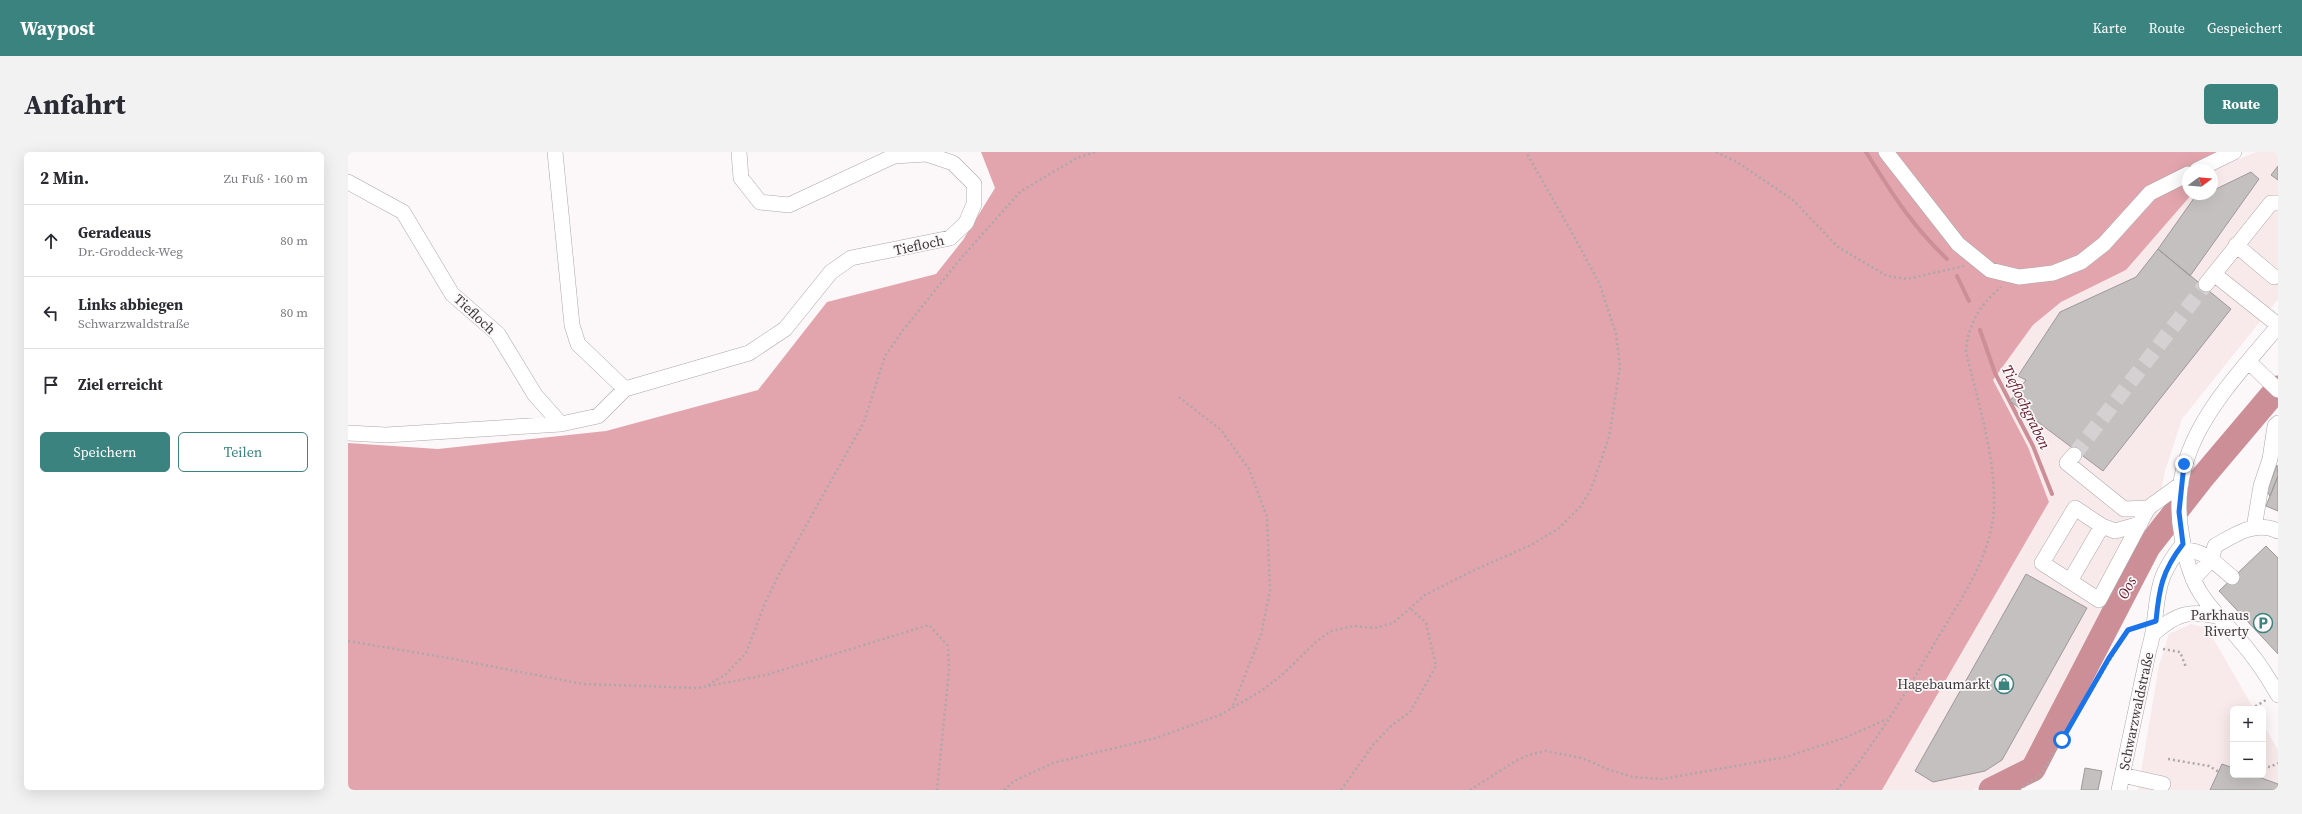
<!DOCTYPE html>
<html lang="de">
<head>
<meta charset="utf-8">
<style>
	:root { --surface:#fff; --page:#f2f2f3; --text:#2b2b33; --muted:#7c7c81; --line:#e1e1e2; --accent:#3b837e }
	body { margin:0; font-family:"Source Serif 4",serif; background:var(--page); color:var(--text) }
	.controls { position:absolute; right:12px; bottom:12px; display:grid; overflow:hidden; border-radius:6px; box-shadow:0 4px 16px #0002 }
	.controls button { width:36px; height:36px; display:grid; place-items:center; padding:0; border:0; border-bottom:1px solid var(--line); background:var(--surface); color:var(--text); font:20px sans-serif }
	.compass { position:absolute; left:1834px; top:12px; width:36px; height:36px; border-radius:50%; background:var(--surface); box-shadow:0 4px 16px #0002; rotate:74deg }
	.stop { position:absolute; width:12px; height:12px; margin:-9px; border:3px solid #1a73e8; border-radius:50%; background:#fff }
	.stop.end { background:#1a73e8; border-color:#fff; box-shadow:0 1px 4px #0008 }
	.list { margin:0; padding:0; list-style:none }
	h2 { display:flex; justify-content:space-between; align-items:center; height:52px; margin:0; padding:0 16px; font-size:17px }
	h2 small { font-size:13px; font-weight:400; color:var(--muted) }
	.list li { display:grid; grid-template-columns:26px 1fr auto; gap:12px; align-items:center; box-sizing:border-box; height:72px; padding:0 16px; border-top:1px solid var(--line) }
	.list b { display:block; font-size:15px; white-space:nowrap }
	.list p { margin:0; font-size:13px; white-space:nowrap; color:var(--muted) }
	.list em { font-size:13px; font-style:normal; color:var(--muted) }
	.actions { display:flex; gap:8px; padding:12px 16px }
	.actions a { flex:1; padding:9px 0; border:1px solid var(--accent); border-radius:6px; text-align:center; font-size:14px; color:var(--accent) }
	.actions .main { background:var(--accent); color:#fff }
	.icon { flex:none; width:22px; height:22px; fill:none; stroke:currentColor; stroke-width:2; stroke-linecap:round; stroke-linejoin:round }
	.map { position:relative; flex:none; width:1930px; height:638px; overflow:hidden; border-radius:6px }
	header { display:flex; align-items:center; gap:24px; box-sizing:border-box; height:56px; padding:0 20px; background:var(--accent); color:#fff }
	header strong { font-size:19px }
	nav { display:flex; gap:22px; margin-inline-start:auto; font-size:14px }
	.intro { display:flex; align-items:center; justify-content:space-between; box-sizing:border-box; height:96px; padding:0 24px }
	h1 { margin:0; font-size:28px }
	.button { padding:10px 18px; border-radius:6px; background:var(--accent); color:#fff; font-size:14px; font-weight:700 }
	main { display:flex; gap:24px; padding:0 24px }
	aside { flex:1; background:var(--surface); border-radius:6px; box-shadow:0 4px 16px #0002 }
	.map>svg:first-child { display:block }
	.built { fill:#f8eaeb }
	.forest { fill:#e3a5ad }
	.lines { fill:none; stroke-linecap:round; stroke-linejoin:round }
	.stream { stroke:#cc8f97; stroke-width:4 }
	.river { stroke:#cc8f97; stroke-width:25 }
	.building { fill:#c4c0c0; stroke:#9d9899 }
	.minor-tunnel { stroke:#d5d1d2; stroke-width:15; stroke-dasharray:15 8; stroke-linecap:butt }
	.minor-casing { stroke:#ada8a9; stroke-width:16 }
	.path { stroke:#aba8a8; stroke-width:2.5; stroke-dasharray:2 3; stroke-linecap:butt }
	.minor { stroke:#fff; stroke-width:15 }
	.route { stroke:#1a73e8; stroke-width:5 }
	.labels { text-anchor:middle; stroke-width:3.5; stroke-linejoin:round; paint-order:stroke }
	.street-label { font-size:14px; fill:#3b3a3a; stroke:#fcf7f8 }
	.poi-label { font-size:14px; fill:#3b3a3a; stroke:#fcf7f8; text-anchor:end }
	.water-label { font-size:15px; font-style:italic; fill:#60182a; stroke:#fcf7f8 }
</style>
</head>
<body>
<header>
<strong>Waypost</strong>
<nav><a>Karte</a><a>Route</a><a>Gespeichert</a></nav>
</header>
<div class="intro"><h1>Anfahrt</h1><a class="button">Route</a></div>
<main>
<aside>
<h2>2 Min.<small>Zu Fuß · 160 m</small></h2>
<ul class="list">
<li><svg class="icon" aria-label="ahead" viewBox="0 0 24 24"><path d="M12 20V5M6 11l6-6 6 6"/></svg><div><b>Geradeaus</b><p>Dr.-Groddeck-Weg</p></div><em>80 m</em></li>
<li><svg class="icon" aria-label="left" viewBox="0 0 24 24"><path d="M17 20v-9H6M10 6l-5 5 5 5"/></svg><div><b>Links abbiegen</b><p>Schwarzwaldstraße</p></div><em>80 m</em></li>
<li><svg class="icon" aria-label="arrive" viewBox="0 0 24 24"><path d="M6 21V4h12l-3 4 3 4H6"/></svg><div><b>Ziel erreicht</b></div></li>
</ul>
<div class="actions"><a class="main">Speichern</a><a>Teilen</a></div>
</aside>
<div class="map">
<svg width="1930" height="638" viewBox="0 0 1930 638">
	<rect width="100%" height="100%" fill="#fcf7f8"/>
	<path class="built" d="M1908,0H1930V147L1834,267L1817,319L1806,377L1679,615L1625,638H1534L1701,350L1680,295L1645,228L1685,173L1713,150L1778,118L1844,42H1864V18Z
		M1843,472L1859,476L1906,557H1885V623H1915V572L1930,598V638H1790L1811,513L1821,482Z"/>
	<path class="forest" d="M633,0H1869L1840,18V42H1844L1778,118L1713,150L1685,173L1645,228L1680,295L1701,350L1534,638H0V291L90,297L258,279L410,238L479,150L588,122L615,88L647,36Z"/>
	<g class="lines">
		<path class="stream" d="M1518,0C1543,40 1564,74 1599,107
			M1609,124L1621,149
			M1632,178L1647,221L1685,294L1704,342"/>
		<path class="river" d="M1643,638L1685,617L1800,395L1853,327L1930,236"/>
	</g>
	<path class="building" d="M1930,14V28L1923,23Z
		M1903,20L1911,27L1842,124L1810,97L1849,42H1864V39Z
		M1810,97L1883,157L1755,319L1662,249L1678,228L1670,224L1712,160L1788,125Z
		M1929,313L1930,324L1922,344L1919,339Z
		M1930,324V359L1918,354Z
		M1918,394L1930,406V502L1871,439Z
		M1678,422L1739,456L1654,608L1637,619L1585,630L1567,619Z
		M1874,612L1885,616V623H1905L1930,632V638H1862Z
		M1737,616L1754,619L1750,638H1733Z"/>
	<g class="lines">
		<path class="minor-tunnel" d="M1726,303L1858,132"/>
		<defs>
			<path id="minor" d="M1538,0L1610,92L1642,118L1671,125L1705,121L1733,110L1756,92L1802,41L1840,22
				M1849,18L1886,0
				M0,30L55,60L104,142L150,182L187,243L213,272
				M1888,93L1926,125
				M1866,122L1930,173
				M1858,132L1923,51H1930
				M1930,174C1878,237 1816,296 1834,385C1837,405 1843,426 1853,442C1864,459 1878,472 1890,486C1905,503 1919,523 1930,543
				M1901,210L1930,238
				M277,237L401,201L437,177L483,120L503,106L602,86L618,71L626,52V32L605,11L578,2L546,4L441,53L412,50L393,26L391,0
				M0,281L38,283L213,272L250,264L277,237L230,192L224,173L207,0
				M1726,303L1719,311L1776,357L1800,356L1833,332
				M1792,372L1767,379L1754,374L1727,356L1694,411L1751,448L1800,356
				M1906,376L1913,334L1922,307L1927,274L1930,271
				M1836,398C1857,398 1869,413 1884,425
				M1845,427L1863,408L1867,394C1886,383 1908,368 1930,379
				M1722,429L1754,374
				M1806,481C1828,462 1842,457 1871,465
				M1774,623L1815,632
				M1771,638L1801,497C1809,473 1806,446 1815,424C1820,412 1827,402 1835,392"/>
		</defs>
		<use href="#minor" class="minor-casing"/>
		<path class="path" d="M1368,0L1389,10L1445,48L1490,95L1539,124L1559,127L1616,114
			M831,245L873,278L901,317L919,365L922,438L913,483L884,556
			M0,489L100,506L235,532L350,536L418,523L581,473L600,494L601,518L589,638
			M1815,497L1832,500L1838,515
			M360,533L377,523L398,501L417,451L431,422L516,270L537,204L556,177L614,105L673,39L729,6L747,0
			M1903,557L1918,548
			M1882,566L1885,565
			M1820,607L1861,614L1871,620
			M1915,614L1922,615L1930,611
			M656,638L666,629L705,611L808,586L872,563L913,539L934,523L969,489L983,479L1006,474L1027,476L1045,471L1077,443L1124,419L1181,394L1210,377L1232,355L1243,337L1261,285L1272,215L1268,182L1252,133L1227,86L1178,0
			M993,638L1025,593L1044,573L1062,560L1088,514L1078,471L1062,456
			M1122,638L1166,610L1180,603L1198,599L1234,606L1259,617L1285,625L1314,627L1438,605L1499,585L1539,567
			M1489,638C1528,591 1559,539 1589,487C1611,450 1636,415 1644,373C1653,321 1630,251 1618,200C1619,174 1633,151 1653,135
			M1671,638L1693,622L1780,478L1792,474"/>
		<use href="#minor" class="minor"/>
	</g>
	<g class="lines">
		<path class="route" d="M1714,588L1761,506L1780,478L1808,469C1811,437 1814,419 1835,392L1831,360L1836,312"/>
	</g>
	<defs>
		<symbol id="parking-ring" viewBox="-11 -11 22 22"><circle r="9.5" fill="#fcf7f8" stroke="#3b837e" stroke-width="1.5"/><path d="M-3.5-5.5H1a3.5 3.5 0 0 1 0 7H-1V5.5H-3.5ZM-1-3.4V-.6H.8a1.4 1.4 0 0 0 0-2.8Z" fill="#3b837e"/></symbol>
		<symbol id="shop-ring" viewBox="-11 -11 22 22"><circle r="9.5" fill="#fcf7f8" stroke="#3b837e" stroke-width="1.5"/><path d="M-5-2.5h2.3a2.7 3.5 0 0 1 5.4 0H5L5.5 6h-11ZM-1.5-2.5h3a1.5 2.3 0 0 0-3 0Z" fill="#3b837e"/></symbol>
	</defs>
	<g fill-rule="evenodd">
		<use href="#parking-ring" x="1904" y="460" width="22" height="22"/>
		<use href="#shop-ring" x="1645" y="521" width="22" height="22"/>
	</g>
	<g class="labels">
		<g class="street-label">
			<text transform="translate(571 93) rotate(-12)" y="5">Tiefloch</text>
			<text transform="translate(127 162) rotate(43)" y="5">Tiefloch</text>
			<text transform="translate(1788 559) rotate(-78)" y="5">Schwarzwaldstraße</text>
		</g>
		<g class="poi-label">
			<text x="1901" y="468">Parkhaus<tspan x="1901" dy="16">Riverty</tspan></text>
			<text x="1642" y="537">Hagebaumarkt</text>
		</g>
		<g class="water-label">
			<text transform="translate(1678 255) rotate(64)" y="5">Tieflochgraben</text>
			<text transform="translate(1779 436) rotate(-63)" y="5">Oos</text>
		</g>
	</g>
</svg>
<div class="controls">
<button>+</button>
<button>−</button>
</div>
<svg class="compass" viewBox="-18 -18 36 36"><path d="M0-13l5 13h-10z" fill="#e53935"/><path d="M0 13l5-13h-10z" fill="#7c7c81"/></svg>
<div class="stop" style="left:1714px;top:588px"></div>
<div class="stop end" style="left:1836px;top:312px"></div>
</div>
</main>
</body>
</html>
